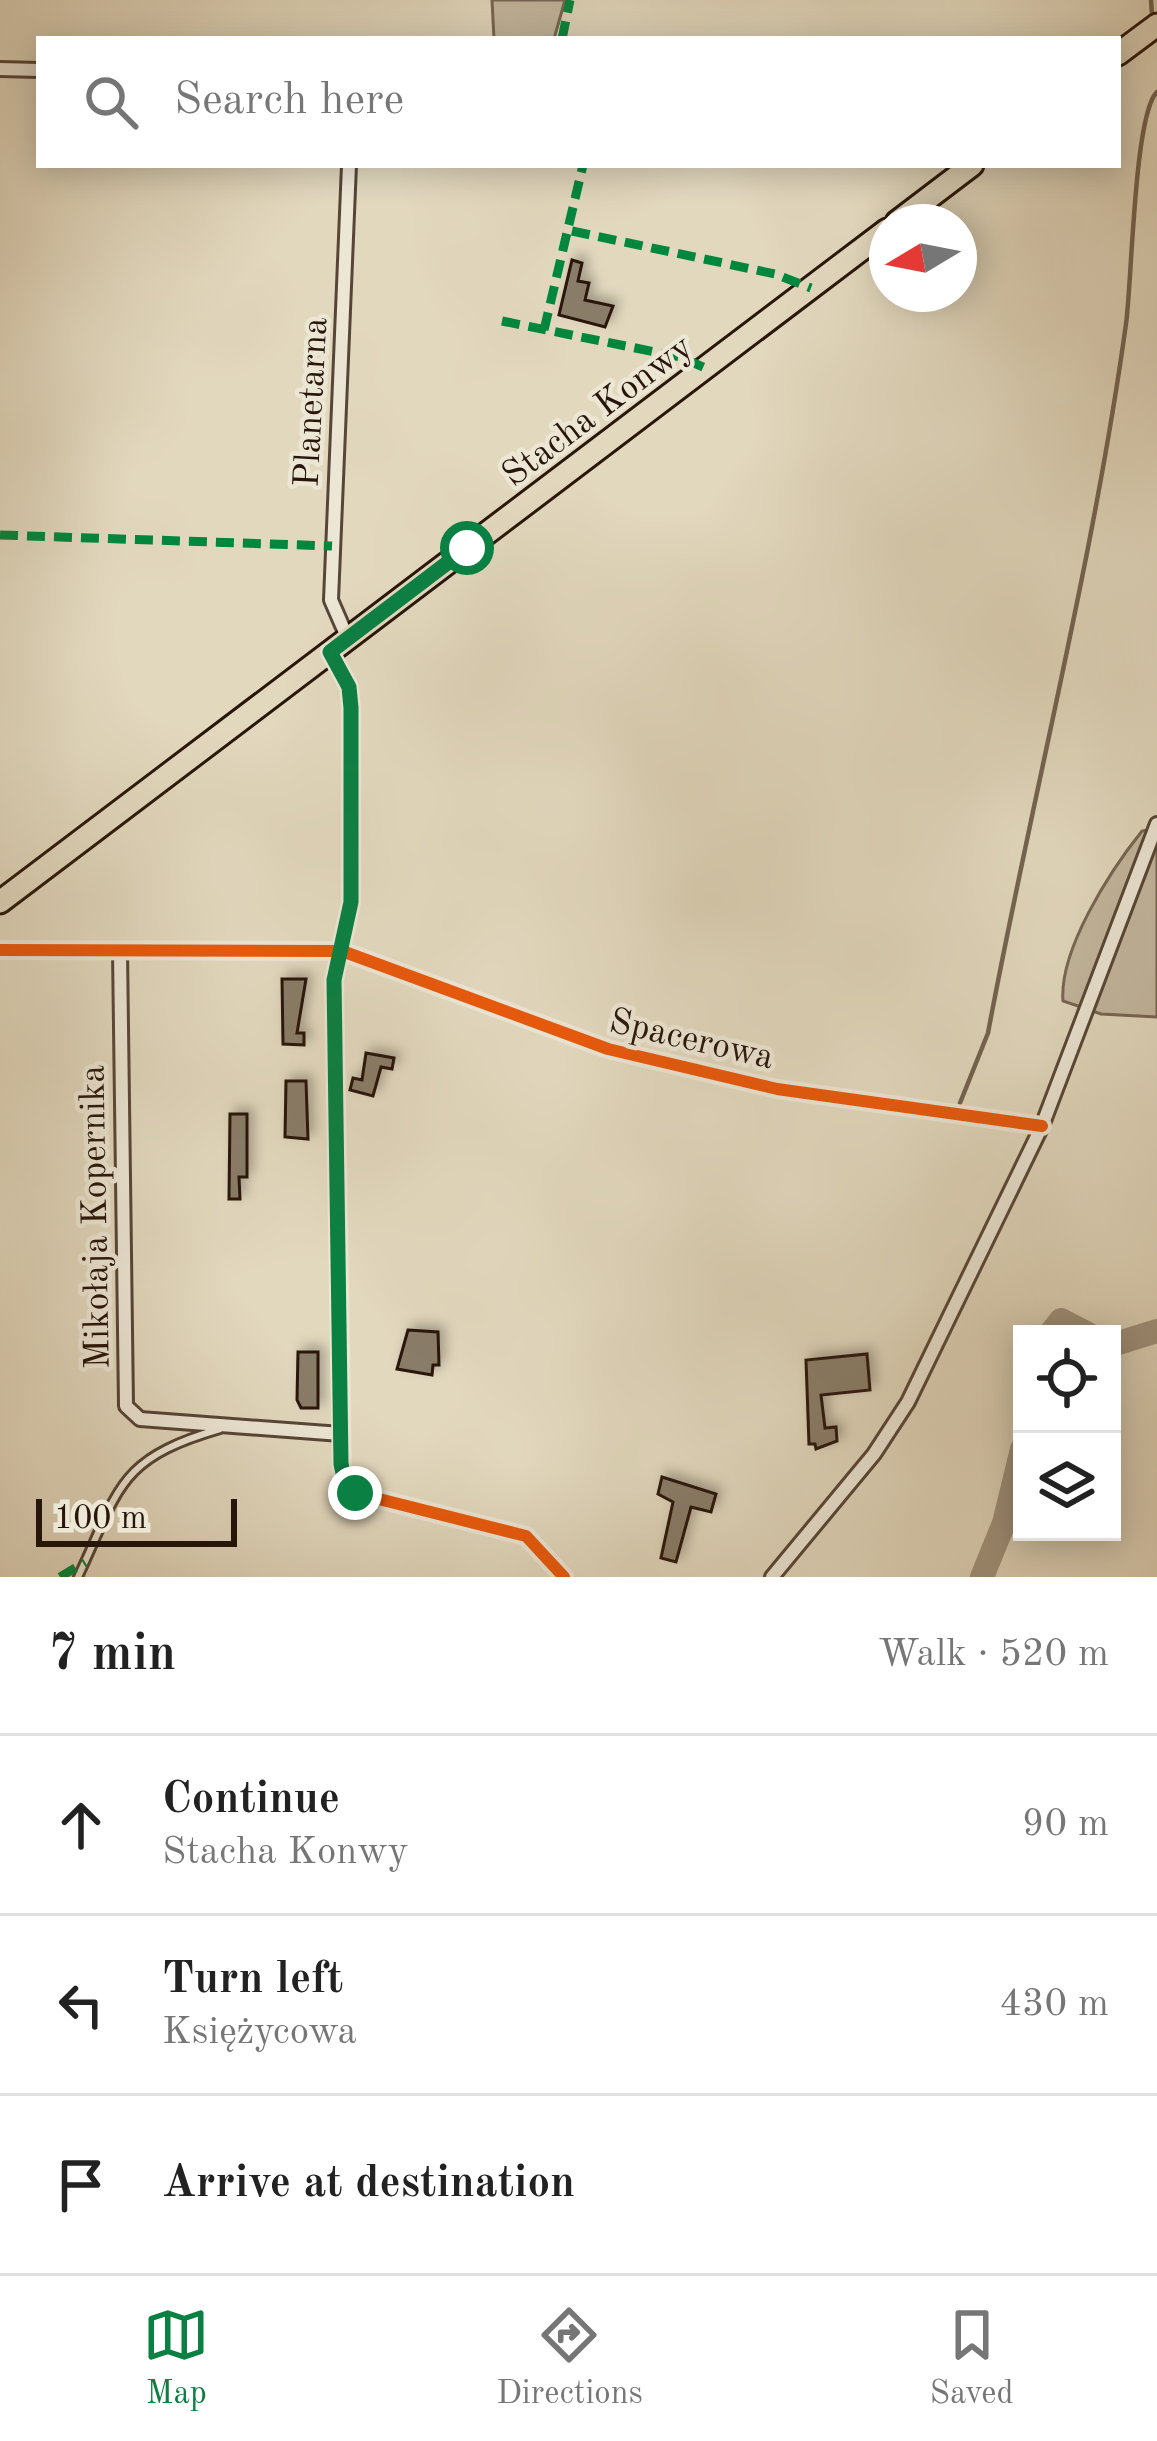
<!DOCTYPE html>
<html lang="en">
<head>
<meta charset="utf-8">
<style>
	:root { --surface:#fff; --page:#f2f2f2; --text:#222; --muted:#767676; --line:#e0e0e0; --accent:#0b8043 }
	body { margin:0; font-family:"Old Standard TT",serif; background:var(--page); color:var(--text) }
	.controls { position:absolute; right:36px; bottom:36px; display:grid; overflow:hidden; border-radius:0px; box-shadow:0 6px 30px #0003 }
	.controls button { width:108px; height:108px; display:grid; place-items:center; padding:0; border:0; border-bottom:3px solid var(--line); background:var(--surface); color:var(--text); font:60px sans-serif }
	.compass { position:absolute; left:869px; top:204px; width:108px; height:108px; border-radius:50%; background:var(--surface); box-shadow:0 6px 30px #0003; rotate:260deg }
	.scale { position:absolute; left:36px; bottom:30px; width:201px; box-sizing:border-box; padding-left:12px; border:6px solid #29160a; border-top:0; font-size:33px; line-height:42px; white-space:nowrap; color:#29160a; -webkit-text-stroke:9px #ece6d5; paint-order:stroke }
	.stop { position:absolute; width:36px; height:36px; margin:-27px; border:9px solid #0b8043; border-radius:50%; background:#fff }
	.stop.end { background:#0b8043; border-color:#fff; box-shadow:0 3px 12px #0008 }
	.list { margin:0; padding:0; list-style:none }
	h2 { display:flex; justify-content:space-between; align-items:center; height:156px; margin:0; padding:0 48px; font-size:51px }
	h2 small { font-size:39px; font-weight:400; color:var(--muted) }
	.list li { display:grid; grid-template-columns:78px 1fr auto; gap:36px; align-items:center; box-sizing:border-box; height:180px; padding:0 48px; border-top:3px solid var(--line) }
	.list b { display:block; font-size:45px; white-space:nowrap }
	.list p { margin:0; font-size:39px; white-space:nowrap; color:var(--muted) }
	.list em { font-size:39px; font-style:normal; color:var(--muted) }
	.icon { flex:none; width:66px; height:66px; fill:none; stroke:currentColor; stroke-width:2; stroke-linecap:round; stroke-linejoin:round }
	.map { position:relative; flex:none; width:1157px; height:1577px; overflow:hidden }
	.search { position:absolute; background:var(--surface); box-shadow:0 6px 30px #0003; left:36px; right:36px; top:36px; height:132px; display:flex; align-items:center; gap:30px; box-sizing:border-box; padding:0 42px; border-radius:0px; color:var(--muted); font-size:45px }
	.sheet { height:696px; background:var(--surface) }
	nav { display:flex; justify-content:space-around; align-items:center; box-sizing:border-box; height:168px; border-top:3px solid var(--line); background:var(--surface); font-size:33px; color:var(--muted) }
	nav a { display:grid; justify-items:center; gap:6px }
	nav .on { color:var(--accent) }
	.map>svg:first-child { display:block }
	.green { fill:#c3b79f; stroke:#766654; stroke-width:3 }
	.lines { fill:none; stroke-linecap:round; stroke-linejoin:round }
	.stream { stroke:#726351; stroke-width:4.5 }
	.river { stroke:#a39681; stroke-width:24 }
	.building { fill:#897b68; stroke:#29160a; stroke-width:3; filter:url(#shadow) }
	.service-casing { stroke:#574637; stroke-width:12 }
	.minor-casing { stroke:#574637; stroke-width:18 }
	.primary-casing { stroke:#29160a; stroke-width:27 }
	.service { stroke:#ece6d5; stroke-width:6 }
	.minor { stroke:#ece6d5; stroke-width:12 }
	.primary { stroke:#e2d8be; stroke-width:21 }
	.quiet { stroke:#00873e; stroke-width:9; stroke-dasharray:18 9; stroke-linecap:butt }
	.cycleway-casing { stroke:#ece6d5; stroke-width:20 }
	.cycleway { stroke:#e8590c; stroke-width:12 }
	.route { stroke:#0b8043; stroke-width:15 }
	.labels { text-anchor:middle; stroke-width:9; stroke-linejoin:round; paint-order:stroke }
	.street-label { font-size:36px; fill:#29160a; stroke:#ece6d5 }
</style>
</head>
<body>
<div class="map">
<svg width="1157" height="1577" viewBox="0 0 1157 1577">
	<defs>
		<filter id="shadow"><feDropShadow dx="5.5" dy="-5.5" stdDeviation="6" flood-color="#0004"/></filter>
	</defs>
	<rect width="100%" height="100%" fill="#e2d8be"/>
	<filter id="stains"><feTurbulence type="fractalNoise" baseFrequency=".00167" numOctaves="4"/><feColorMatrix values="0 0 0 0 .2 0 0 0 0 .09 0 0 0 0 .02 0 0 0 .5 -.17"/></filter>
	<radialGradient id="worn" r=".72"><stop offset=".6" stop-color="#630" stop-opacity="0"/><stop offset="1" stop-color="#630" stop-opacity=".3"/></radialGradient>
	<path class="green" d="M492,0H565L554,39H494Z
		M1157,828V1017L1101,1014L1063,1001C1059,950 1110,871 1142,831Z"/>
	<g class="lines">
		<path class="stream" d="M1151,0L1152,15
			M960,1103L988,1033C1032,797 1093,562 1126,324C1132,281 1134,114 1157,92"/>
		<path class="river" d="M1050,1334L1061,1320L1088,1334
			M1112,1345L1157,1331
			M982,1577L1004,1523L1022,1449"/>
	</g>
	<path class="building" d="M572,260L582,263L578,281L589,283L585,300L613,306L605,327L559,315Z
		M282,979H306L297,1033H304V1045L283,1044Z
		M366,1053L394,1058L392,1069L381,1067L373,1096L350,1090L353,1078L362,1080Z
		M286,1081H306L308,1139L285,1137Z
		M230,1114H247V1177H239L240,1199H229Z
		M408,1330L438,1332L439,1365H433L432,1375L397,1369Z
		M298,1352H318V1408H301L297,1400Z
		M867,1354L870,1390L821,1395L825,1428L836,1427L837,1441L816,1449L815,1444H809L806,1360Z
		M662,1477L716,1494L711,1512L691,1507L676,1562L661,1558L673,1502L658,1494Z"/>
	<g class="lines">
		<defs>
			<path id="service" d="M78,1577C120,1488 117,1459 220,1429"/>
			<path id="minor" d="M0,69L39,70
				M348,639L331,600L349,165
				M330,652L349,687L351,708V902L334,980L342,1478L355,1493L526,1536L564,1577
				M0,950L342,951L608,1049L777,1089L1042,1126
				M120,951L126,1406L140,1419L341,1434
				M772,1577L874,1454L908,1402L1042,1126L1157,824"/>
			<path id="primary" d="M1118,54L1157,25
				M897,222L972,165
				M0,902L887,230"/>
		</defs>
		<use href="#service" class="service-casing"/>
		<use href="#minor" class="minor-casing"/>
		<use href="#primary" class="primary-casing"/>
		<use href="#service" class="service"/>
		<use href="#minor" class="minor"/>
		<use href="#primary" class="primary"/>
		<path class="quiet" d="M562,39L570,0
			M572,231L775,274L811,288
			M502,321L680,357L705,368
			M544,330L583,165
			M0,535L332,546
			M60,1577L85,1562"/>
		<defs>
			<path id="cycleway" d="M330,652L349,687L351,708V902L334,980L342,1478L355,1493L526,1536L564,1577
				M0,950L342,951L608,1049L777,1089L1042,1126"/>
		</defs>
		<use href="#cycleway" class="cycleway-casing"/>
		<use href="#cycleway" class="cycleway"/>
	</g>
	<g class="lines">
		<path class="route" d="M355,1493L346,1486L341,1464L334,980L351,902V708L349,687L330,652L467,548"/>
	</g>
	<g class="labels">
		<g class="street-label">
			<text transform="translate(309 402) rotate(-87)" y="13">Planetarna</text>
			<text transform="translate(596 409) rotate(-37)" y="13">Stacha Konwy</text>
			<text transform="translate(692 1037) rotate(13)" y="13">Spacerowa</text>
			<text transform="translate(93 1217) rotate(-91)" y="13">Mikołaja Kopernika</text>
		</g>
	</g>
	<rect width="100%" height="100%" filter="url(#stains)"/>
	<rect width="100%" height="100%" fill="url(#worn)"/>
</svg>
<div class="controls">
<button><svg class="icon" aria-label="locate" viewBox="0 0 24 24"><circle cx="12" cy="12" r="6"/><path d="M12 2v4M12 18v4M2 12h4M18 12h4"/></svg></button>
<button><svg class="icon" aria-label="layers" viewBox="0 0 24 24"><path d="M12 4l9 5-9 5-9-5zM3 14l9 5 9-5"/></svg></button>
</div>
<svg class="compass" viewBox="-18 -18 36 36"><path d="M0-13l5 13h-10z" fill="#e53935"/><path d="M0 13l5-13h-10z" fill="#767676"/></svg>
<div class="scale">100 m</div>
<div class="stop" style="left:467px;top:548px"></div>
<div class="stop end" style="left:355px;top:1493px"></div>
<div class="search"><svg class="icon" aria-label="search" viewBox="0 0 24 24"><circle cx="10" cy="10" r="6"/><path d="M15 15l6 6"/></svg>Search here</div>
</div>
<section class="sheet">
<h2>7 min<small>Walk · 520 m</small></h2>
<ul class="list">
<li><svg class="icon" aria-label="ahead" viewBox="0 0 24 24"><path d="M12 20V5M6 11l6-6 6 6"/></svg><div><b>Continue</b><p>Stacha Konwy</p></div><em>90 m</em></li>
<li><svg class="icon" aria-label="left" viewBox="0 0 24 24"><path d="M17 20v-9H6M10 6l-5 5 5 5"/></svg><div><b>Turn left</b><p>Księżycowa</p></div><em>430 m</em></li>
<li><svg class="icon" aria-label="arrive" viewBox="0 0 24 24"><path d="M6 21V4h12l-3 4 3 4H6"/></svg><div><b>Arrive at destination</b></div></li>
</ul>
</section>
<nav>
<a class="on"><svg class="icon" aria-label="map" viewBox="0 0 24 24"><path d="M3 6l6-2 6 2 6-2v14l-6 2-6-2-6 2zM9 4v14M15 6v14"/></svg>Map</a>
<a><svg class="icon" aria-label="directions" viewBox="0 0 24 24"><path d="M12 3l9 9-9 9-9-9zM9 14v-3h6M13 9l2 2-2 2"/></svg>Directions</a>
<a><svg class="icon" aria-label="saved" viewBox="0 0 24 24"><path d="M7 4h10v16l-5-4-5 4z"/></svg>Saved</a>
</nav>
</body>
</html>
